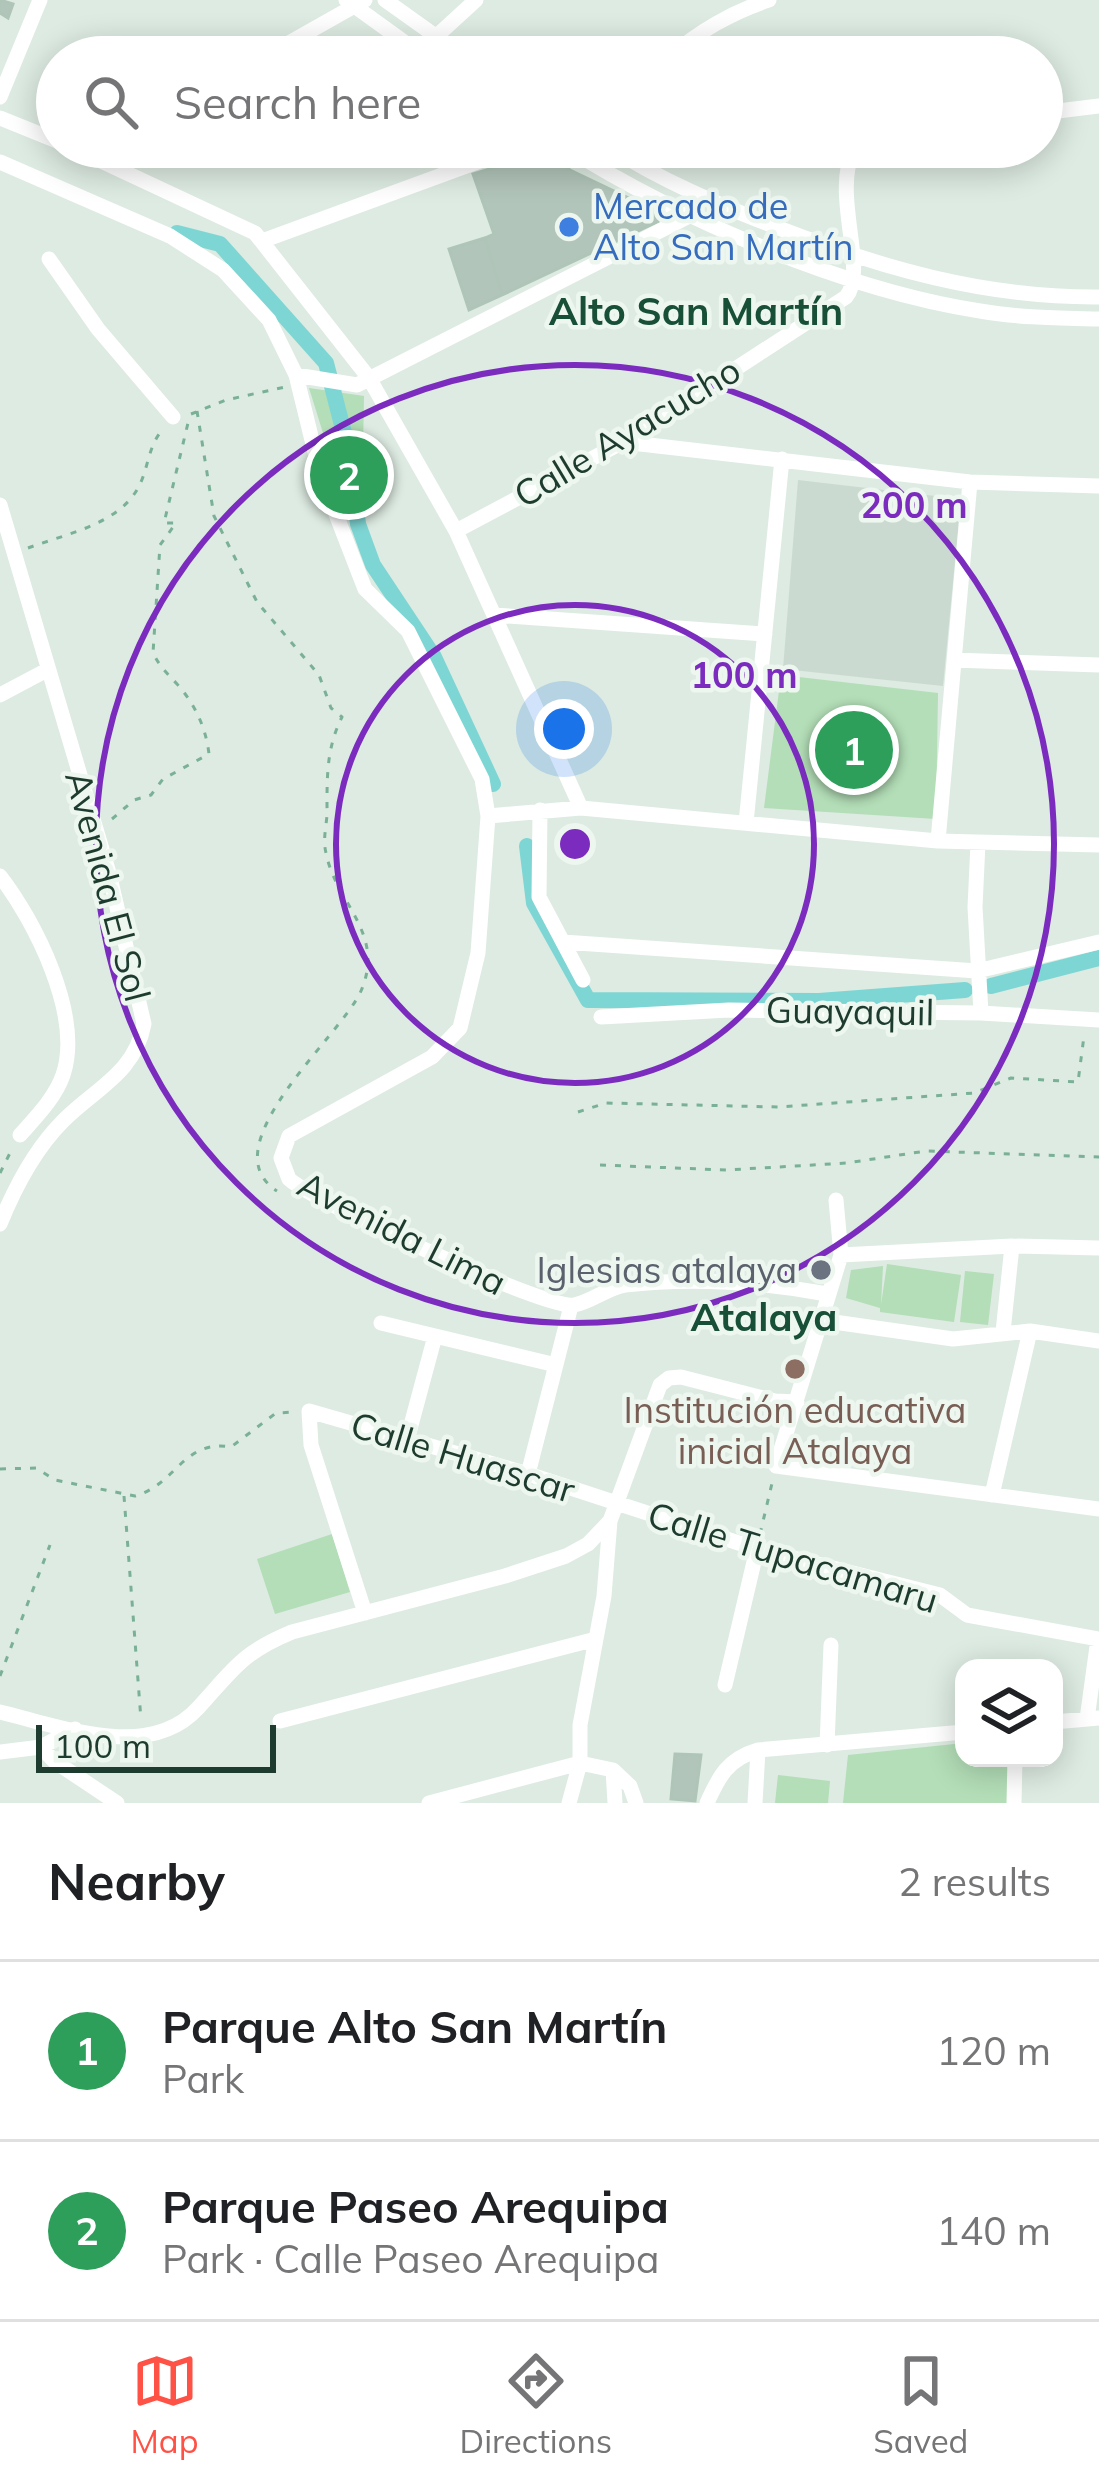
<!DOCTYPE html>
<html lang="en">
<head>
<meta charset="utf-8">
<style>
	:root { --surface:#fff; --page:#f2f2f2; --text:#202124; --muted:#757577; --line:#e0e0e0; --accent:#ff5246 }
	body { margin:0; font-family:Mulish,sans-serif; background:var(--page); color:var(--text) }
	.controls { position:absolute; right:36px; bottom:36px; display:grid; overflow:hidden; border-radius:24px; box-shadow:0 6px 30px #0003 }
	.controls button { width:108px; height:108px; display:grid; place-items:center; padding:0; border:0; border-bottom:3px solid var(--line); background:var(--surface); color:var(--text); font:60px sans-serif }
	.scale { position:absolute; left:36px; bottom:30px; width:240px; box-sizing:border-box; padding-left:12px; border:6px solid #1d3b2e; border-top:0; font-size:33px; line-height:42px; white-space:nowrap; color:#1d3b2e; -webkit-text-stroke:9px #edf7f0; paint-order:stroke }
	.you { position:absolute; left:564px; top:729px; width:42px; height:42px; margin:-30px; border:9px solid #fff; border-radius:50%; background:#1a73e8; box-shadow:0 0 0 18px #1a73e833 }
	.badge { display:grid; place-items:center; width:78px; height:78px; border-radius:50%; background:var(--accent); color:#fff; font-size:39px; font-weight:700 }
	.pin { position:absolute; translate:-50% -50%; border:6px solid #fff; box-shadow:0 3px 12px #0006 }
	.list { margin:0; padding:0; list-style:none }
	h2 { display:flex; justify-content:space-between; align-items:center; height:156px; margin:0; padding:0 48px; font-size:51px }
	h2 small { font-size:39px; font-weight:400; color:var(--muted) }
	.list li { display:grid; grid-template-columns:78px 1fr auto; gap:36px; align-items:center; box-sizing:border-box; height:180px; padding:0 48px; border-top:3px solid var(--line) }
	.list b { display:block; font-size:45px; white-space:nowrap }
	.list p { margin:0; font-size:39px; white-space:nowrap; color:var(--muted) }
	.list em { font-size:39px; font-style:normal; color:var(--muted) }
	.icon { flex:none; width:66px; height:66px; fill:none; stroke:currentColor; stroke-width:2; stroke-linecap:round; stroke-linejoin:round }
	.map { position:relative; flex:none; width:1099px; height:1803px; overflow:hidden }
	.search { position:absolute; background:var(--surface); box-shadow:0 6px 30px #0003; left:36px; right:36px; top:36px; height:132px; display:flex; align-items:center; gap:30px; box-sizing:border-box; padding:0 42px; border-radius:66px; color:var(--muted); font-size:45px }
	.sheet { height:516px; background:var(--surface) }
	nav { display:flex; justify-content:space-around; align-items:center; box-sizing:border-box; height:168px; border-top:3px solid var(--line); background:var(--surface); font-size:33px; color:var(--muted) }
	nav a { display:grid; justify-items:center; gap:6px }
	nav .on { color:var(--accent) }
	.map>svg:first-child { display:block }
	.built { fill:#cbdad0 }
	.green { fill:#b3deb7 }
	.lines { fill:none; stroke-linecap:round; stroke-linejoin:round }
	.canal { stroke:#7ed6d4; stroke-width:16 }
	.building { fill:#b2c5ba; stroke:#afc5b7; stroke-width:3 }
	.path { stroke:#7ab196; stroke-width:3; stroke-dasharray:6 9; stroke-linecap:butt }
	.minor { stroke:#fff; stroke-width:15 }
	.ring { fill:none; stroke:#7b2cbf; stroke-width:6 }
	.shop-dot { fill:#3f7fe0; stroke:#edf7f0; stroke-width:4.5 }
	.worship-dot { fill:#6b7280; stroke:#edf7f0; stroke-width:4.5 }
	.education-dot { fill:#8d6e63; stroke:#edf7f0; stroke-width:4.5 }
	.labels { text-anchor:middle; stroke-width:9; stroke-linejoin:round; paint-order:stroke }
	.shop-label { font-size:36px; fill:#366cbe; stroke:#edf7f0; text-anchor:start }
	.street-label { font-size:36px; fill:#1d3b2e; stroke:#edf7f0 }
	.worship-label { font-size:36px; fill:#5b616d; stroke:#edf7f0; text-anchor:end }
	.education-label { font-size:36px; fill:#785e54; stroke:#edf7f0 }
	.neighbourhood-label { font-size:39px; font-weight:bold; fill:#184f37; stroke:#edf7f0 }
	.centre { fill:#7b2cbf; stroke:#edf7f0; stroke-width:6 }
	.ring-label { font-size:36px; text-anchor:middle; font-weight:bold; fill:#7b2cbf; stroke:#edf7f0; stroke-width:9; stroke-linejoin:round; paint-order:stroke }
</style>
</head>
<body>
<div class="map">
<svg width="1099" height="1803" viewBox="0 0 1099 1803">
	<rect width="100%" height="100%" fill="#ddebe2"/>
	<path class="built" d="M798,480L961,499L943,686L783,669Z"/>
	<path class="green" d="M309,388L364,396L361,555Z
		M781,675L938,693L936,819L764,808Z
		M887,1264L961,1275L954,1322L880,1312V1308L846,1298L851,1270L883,1266L881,1305Z
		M965,1271L994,1274L988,1325L960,1322Z
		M332,1534L350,1592L275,1614L257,1559Z
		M964,1743V1758H1008V1803H843L848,1755Z
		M778,1775L830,1781L828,1803H775Z"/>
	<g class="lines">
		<path class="canal" d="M177,233L220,244L326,363L350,456L358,524L373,565L434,657L493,784
			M527,846L534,903L588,1000L819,1001L965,990
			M991,986L1099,958"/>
	</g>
	<path class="building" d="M0,0L13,4L8,18L0,13Z
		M546,152L570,170L660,213L661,220L502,295L485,238L494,234L473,174Z
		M485,238L502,295L469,310L449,249Z
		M675,1754L701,1755L695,1801L671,1799Z"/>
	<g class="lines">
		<path class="path" d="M197,411L214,516L257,602L319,675L331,708L342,717C327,747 327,774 327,807C328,822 322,837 326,853C336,904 386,933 361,991C342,1035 208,1147 277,1191
			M191,414L226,400L285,387
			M28,548C68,533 123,524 141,482C149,463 149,445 163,429
			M112,819L134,800L151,795L163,779L209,754C206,728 195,704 177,684C167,673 160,667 153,653L160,545L176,523H164L188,423
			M578,1112L606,1103L778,1107L974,1093L1011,1078L1078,1082L1084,1036
			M600,1165L726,1170L847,1163L926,1151L1099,1157
			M0,1173L13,1147
			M0,1469L36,1468L55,1480L135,1496C177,1484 183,1439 231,1447L276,1413L295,1412
			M124,1496L141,1720
			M760,1534L773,1479
			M0,1676L50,1545"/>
		<path class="minor" d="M346,0L425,57
			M385,0L465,57
			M429,43L476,0
			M264,57L365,0
			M669,57C700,31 730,13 769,0
			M0,97L40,0
			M1042,113L1099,106
			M0,118L57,141
			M71,147L255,233L369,378L456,531L581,808
			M565,147C681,220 845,290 980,311C1020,318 1059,318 1099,319
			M609,147C662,181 717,204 776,227C881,268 985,298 1099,297
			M0,162L170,236L223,270L269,320L296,375L320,473L365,589L408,631L482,779L488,816L478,953L460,1028L432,1057L289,1136L281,1158L289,1179C313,1201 547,1310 574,1305C591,1302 607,1288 625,1285C692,1277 760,1282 827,1294
			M262,241L518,147
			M49,259L98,329L173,417
			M296,375L357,385L695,213
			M623,442L970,482L1099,486
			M0,505L109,873L144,1024C135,1073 96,1088 63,1121C34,1150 15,1187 0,1224
			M456,531L623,442L846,297C869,269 830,193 855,147
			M494,615L765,634
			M954,660L1099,665
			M0,695L47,670
			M540,810L539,897L583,980
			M488,816L581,808L938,841L1099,845
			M746,823L782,459
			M938,841L970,482
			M978,843L975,907L981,1013
			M0,876C35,921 83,1016 63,1075C55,1098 36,1117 20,1135
			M563,942L977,971L1099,942
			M601,1017L729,1010L981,1013L1099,1020
			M836,1200L841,1255L776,1466L1099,1509
			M841,1255L1012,1246L1099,1248
			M820,1320L953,1339L1030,1331L1099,1341
			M381,1323L556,1365
			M1003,1332L1012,1246
			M407,1440L435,1336
			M528,1474L571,1306
			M992,1495L1030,1331
			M365,1613L311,1445L309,1411L528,1474L757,1549L940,1595L967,1615L1099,1639
			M725,1685L757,1549
			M0,1712C59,1726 149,1762 198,1708C233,1670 241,1653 292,1632L505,1576L566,1556L588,1544L610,1521
			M1087,1719L1098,1639
			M280,1721L596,1639
			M1054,1722L1099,1718
			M827,1745L831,1645
			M41,1747L54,1761L117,1803
			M0,1752L41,1747L75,1729
			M613,1770L615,1803
			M429,1803L580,1763L613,1770L630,1786L636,1803
			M569,1803L580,1763V1725L604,1596L610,1521L660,1385L669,1378L681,1377L775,1401L797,1402
			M707,1803C719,1776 728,1759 758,1750L964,1732
			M755,1803L758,1750
			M1014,1803L1015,1758"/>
	</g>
	<g class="ring">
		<circle cx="575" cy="844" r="239"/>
		<circle cx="575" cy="844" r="479"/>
	</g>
	<circle class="shop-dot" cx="569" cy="227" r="12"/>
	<circle class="worship-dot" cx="821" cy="1270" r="12"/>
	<circle class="education-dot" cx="795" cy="1369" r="12"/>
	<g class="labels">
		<g class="shop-label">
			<text x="593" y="219">Mercado de<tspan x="593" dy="41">Alto San Martín</tspan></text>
		</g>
		<g class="street-label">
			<text transform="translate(627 432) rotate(-31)" y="13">Calle Ayacucho</text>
			<text transform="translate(108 886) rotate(75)" y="13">Avenida El Sol</text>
			<text transform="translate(850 1011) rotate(1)" y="13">Guayaquil</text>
			<text transform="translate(402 1233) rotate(27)" y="13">Avenida Lima</text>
			<text transform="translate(463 1457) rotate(17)" y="13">Calle Huascar</text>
			<text transform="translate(793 1557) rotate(17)" y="13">Calle Tupacamaru</text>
		</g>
		<g class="worship-label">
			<text x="797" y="1283">Iglesias atalaya</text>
		</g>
		<g class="education-label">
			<text x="795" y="1423">Institución educativa<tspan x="795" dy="41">inicial Atalaya</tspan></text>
		</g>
		<g class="neighbourhood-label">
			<text x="696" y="325">Alto San Martín</text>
			<text x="764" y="1331">Atalaya</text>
		</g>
	</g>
	<circle cx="575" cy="844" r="18" class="centre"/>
	<g class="ring-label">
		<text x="914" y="518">200 m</text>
		<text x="744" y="688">100 m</text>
	</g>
</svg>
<div class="controls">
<button><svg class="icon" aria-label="layers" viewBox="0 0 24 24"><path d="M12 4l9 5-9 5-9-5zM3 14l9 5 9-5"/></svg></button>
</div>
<div class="scale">100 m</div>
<div class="you"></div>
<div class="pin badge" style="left:854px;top:750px;background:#2e9e5b">1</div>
<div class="pin badge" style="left:349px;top:475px;background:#2e9e5b">2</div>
<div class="search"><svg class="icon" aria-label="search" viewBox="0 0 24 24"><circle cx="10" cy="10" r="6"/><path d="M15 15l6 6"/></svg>Search here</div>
</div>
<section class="sheet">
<h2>Nearby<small>2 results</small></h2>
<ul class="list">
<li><span class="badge" style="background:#2e9e5b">1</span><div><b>Parque Alto San Martín</b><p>Park</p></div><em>120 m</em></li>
<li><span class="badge" style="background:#2e9e5b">2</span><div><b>Parque Paseo Arequipa</b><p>Park · Calle Paseo Arequipa</p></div><em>140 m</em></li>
</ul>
</section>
<nav>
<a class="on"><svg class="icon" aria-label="map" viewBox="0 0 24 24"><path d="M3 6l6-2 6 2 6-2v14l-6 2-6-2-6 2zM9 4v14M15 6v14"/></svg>Map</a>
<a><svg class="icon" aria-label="directions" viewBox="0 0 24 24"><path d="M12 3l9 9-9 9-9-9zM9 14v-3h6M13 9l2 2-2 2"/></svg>Directions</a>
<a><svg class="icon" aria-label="saved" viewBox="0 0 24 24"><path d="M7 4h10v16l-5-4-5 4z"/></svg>Saved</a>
</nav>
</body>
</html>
